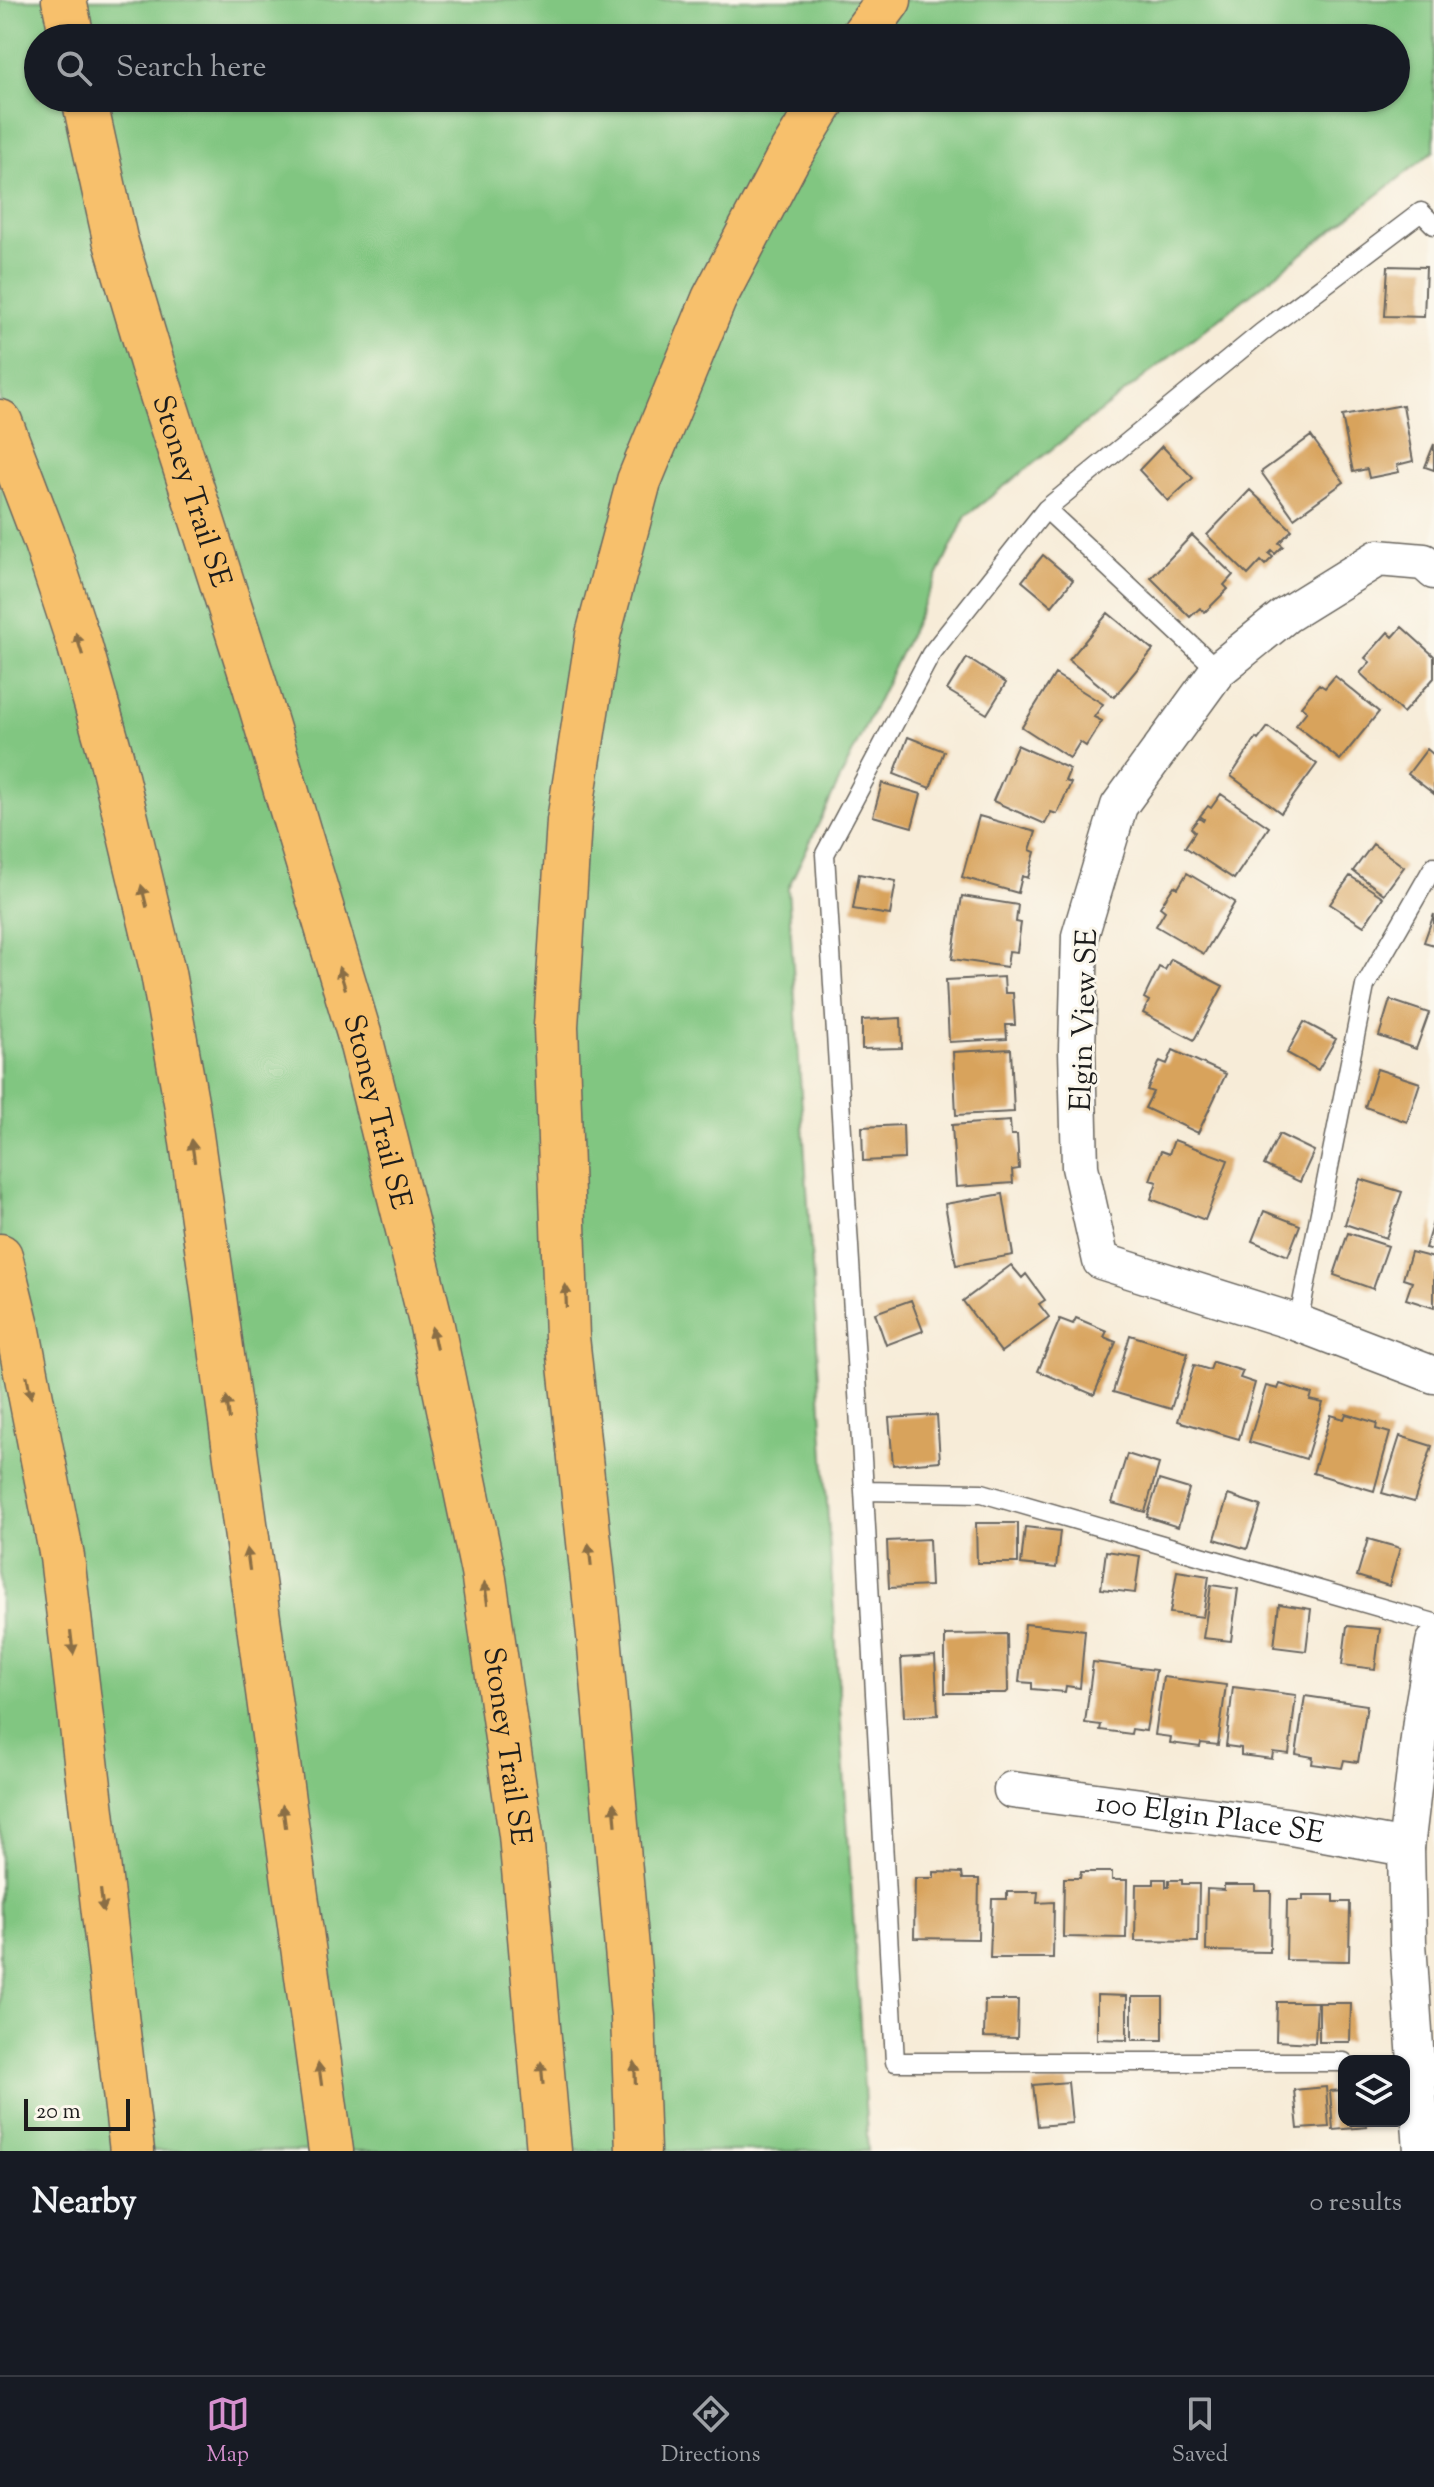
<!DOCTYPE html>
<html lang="en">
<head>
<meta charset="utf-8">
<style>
	:root { --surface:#171b24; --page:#242831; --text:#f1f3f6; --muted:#9ea1a6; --line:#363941; --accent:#d690ce }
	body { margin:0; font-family:"Sorts Mill Goudy",serif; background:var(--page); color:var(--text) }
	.controls { position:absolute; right:24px; bottom:24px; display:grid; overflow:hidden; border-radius:16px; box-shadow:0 2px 6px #0004 }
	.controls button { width:72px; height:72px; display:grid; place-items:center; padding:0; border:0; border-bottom:2px solid var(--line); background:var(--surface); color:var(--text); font:40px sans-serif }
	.scale { position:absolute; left:24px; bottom:20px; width:106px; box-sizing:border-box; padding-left:8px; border:4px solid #1c1c1c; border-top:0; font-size:22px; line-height:28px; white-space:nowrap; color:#1c1c1c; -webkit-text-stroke:6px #fbf7ec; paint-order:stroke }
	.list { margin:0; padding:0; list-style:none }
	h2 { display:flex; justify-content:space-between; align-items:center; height:104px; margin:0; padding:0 32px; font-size:34px }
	h2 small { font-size:26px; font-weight:400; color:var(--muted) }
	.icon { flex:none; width:44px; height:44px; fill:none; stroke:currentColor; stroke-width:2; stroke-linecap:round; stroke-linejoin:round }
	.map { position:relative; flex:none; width:1434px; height:2151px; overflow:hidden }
	.search { position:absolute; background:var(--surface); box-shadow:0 2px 6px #0004; left:24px; right:24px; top:24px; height:88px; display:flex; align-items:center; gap:20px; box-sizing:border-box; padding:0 28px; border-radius:44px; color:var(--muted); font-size:30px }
	.sheet { height:224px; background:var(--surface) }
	nav { display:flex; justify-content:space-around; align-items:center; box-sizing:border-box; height:112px; border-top:2px solid var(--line); background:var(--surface); font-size:22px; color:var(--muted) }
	nav a { display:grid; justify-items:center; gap:4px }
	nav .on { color:var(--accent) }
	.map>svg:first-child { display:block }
	.grass { fill:#81c681; stroke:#4e714e; stroke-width:2; fill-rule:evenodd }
	.building { fill:#d8a35b }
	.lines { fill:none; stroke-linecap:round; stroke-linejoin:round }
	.lane-casing { stroke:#69655e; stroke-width:21 }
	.street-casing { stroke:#69655e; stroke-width:39 }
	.highway-casing { stroke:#69655e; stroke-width:47 }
	.lane { stroke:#fff; stroke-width:18 }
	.street { stroke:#fff; stroke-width:36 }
	.highway { stroke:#f7c06c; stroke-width:44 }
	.oneway { fill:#8a6e44 }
	.labels { text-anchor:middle; stroke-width:6; stroke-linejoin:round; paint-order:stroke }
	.street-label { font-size:30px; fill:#1c1c1c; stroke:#fbf7ec }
</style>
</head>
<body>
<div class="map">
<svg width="1434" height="2151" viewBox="0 0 1434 2151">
	<rect width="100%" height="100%" fill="#fbf7ec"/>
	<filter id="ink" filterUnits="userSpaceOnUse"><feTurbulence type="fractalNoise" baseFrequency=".0125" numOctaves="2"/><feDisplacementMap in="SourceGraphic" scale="16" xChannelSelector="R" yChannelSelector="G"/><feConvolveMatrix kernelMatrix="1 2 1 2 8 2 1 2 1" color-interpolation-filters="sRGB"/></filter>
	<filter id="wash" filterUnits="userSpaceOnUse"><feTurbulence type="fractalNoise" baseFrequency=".006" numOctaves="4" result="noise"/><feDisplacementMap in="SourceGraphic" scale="32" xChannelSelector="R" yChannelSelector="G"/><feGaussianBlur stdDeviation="1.8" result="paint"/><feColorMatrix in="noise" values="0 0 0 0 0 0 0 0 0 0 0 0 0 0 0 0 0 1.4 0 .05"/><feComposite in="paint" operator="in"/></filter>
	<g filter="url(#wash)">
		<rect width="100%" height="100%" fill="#f7ecd8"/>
		<path class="grass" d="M0,0H1434V151L966,516L788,888L868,2151H0ZM38,38H1396V98H38Z"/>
		<g id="blocks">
			<path class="building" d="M1388,266L1426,267L1424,317L1385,316Z
				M1403,405L1413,461L1397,465L1399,472L1369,478L1367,469L1353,472L1342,416Z
				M1311,436L1344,482L1294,518L1261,472Z
				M1434,444V470L1425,467Z
				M1162,446L1193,478L1168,501L1139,470Z
				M1250,490L1292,530L1279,543L1283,546L1275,554L1272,551L1269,554L1273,557L1265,565L1261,561L1248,575L1207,535Z
				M1192,535L1233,575L1224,585L1228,589L1205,612L1200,608L1190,617L1151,578Z
				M1043,555L1073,580L1052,606L1022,581Z
				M1108,613L1153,650L1114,697L1069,660Z
				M1402,627L1434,656V678L1403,713L1360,673L1370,662L1365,658L1388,632L1393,637Z
				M967,658L1006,683L987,714L947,690Z
				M1055,674L1103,704L1094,717L1102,721L1086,746L1080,742L1070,758L1022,727Z
				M1335,676L1379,712L1340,760L1296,725L1307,711L1301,706L1319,684L1325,688Z
				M1268,727L1317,764L1281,813L1231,776L1256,738L1258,740Z
				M908,737L944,751L930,788L894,774Z
				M1017,745L1070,769L1065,781L1071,783L1057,814L1051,812L1045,824L993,801Z
				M1427,749L1434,755V794L1408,774Z
				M882,783L921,794L912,827L873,816Z
				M1221,794L1269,827L1234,879L1185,847L1195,832L1191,828L1199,818L1203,821L1204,819L1200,816L1208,806L1211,808Z
				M979,816L1036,832L1030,850L1035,852L1028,878L1022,876L1018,893L962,877Z
				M1373,844L1404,867L1384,894L1353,871Z
				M1187,873L1235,902L1204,954L1156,926L1165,911L1160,907L1174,886L1178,888Z
				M859,874L896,881L890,915L853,909Z
				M1350,876L1383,897L1364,926L1330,904Z
				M962,896L1018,905L1016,922L1021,923L1017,952L1009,951L1007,967L952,959Z
				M1434,914V945L1424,942Z
				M1171,959L1223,986L1194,1040L1143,1013L1149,1001L1144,998L1159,967L1165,970Z
				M1004,977L1005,993H1013L1015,1025H1006L1007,1039L949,1042L946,980Z
				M1390,1000L1429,1013L1416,1049L1379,1036Z
				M901,1018L902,1048L862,1049V1020Z
				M1304,1022L1336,1039L1318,1070L1287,1053Z
				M1011,1049L1014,1112L956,1115L953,1052Z
				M1173,1050L1226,1074L1198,1133L1145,1108L1153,1092L1147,1090L1160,1061L1167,1064Z
				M1377,1069L1420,1083L1407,1122L1365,1107Z
				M1010,1121L1011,1135H1017L1019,1169L1012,1170L1013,1183L956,1187L952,1125Z
				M903,1125L904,1159L863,1161L862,1127Z
				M1279,1134L1314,1151L1300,1182L1264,1165Z
				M1174,1140L1228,1160L1205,1220L1151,1199L1157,1182L1150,1180L1161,1151L1169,1154Z
				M1360,1179L1402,1192L1386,1238L1345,1224Z
				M1003,1194L1013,1255L956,1265L945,1204Z
				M1264,1211L1300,1225L1288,1256L1252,1241Z
				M1433,1222H1434V1250L1425,1248Z
				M1348,1233L1388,1246L1373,1289L1334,1275Z
				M1411,1252L1434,1258V1308L1406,1299L1412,1282L1403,1279Z
				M1011,1265L1022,1278L1026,1274L1045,1300L1039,1304L1049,1317L1001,1352L963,1301Z
				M911,1300L923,1331L886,1345L875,1313Z
				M1076,1318L1107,1331L1104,1337L1116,1342L1094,1395L1038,1371L1060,1319L1073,1324Z
				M1130,1335L1188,1353L1171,1409L1113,1392Z
				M1213,1362L1243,1371L1240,1378L1255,1383L1239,1439L1178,1421L1194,1365L1210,1370Z
				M1280,1384L1312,1394L1310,1400L1323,1403L1306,1459L1249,1442L1266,1386L1278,1389Z
				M1346,1414L1377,1423L1376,1429L1390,1433L1374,1491L1313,1473L1331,1415L1344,1419Z
				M937,1415L940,1461L893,1465L889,1418Z
				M1400,1436L1432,1446L1414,1502L1382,1493Z
				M1127,1454L1159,1464L1145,1512L1112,1503Z
				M1159,1480L1189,1489L1178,1527L1147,1517Z
				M1228,1495L1261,1506L1247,1549L1215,1539Z
				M976,1523H1018V1563H977Z
				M1025,1527L1060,1531L1056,1568L1021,1564Z
				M929,1539L931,1586L889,1588L887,1541Z
				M1368,1539L1400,1548L1389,1586L1357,1576Z
				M1106,1551L1140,1556L1135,1593L1101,1589Z
				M1177,1571L1209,1576L1203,1617L1170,1613Z
				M1211,1585L1238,1589L1231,1641L1203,1638Z
				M1279,1604L1311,1609L1306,1651L1274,1647Z
				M1025,1624L1085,1630L1080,1688L1066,1686L1065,1692L1032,1689V1683L1019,1682Z
				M1347,1626L1380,1629L1375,1669L1342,1665Z
				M1007,1634L1008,1691L1006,1693H945V1635Z
				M935,1656L938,1715L904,1717L901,1658Z
				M1093,1662L1156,1670L1146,1731L1132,1729L1131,1734L1100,1730L1101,1725L1085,1723Z
				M1163,1677L1226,1685L1218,1745L1201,1743L1200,1747L1170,1743L1171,1737L1155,1735Z
				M1233,1687L1296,1695L1289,1754L1273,1752L1272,1759L1241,1755V1748L1226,1746Z
				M1305,1696L1367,1705L1358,1762L1344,1760L1342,1768L1312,1764L1313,1757L1296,1754Z
				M934,1872L962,1873L963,1879H979L978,1939L914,1938L915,1878H934Z
				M1081,1872H1112V1880H1127L1126,1938L1063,1937L1064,1878H1080Z
				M1154,1879H1166V1887H1169V1880H1182V1884H1199L1198,1942L1135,1941L1136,1884H1154Z
				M1224,1885H1255V1891H1271L1270,1952L1206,1951L1207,1889L1224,1890Z
				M1007,1892H1038L1037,1903L1054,1902L1053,1958H990L992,1899H1007Z
				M1303,1895H1334V1902H1350L1349,1961L1286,1960L1287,1900H1303Z
				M1097,1995L1127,1996V2040L1097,2039Z
				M1132,1997H1163V2040H1132Z
				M985,2000H1018L1017,2038L984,2037Z
				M1277,2002H1317L1315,2043L1276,2041Z
				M1319,2003H1351L1350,2042H1319Z
				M1068,2082L1072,2123L1038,2126L1033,2085Z
				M1326,2087L1329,2127L1298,2129L1294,2090Z
				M1344,2090V2121H1366L1367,2127L1333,2130L1330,2091Z"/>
		</g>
	</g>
	<g filter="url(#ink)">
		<use href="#blocks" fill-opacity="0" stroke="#69655e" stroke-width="2"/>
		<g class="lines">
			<defs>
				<path id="lane" d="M1046,509L1218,670
					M1298,1323L1365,986L1434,866
					M864,1491L982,1493L1434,1623
					M1344,2062H895L864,1491L825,854L931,654L1046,509L1261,333L1421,212L1434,225"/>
				<g id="street">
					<path d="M1434,571L1424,562L1378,558L1286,615L1218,670L1119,806L1080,936L1077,1050L1080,1167L1101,1261L1298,1323L1434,1375"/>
					<path id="s1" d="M1012,1790L1286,1826L1406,1848"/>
					<path d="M1422,2151L1408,1943L1406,1848L1422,1713L1434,1643"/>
				</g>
				<g id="highway">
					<path d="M64,0L72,38"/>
					<path d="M861,38L889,0"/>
					<path id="s2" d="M84,98L115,239L155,373L254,683L360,1037L432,1326L483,1572L521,1835L549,2151"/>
					<path d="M0,422L46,543L79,643L111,756L163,973L187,1107L210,1268L331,2151"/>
					<path d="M0,1256L17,1326L62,1557L132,2151"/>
					<path d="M638,2151L633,2016L599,1635L567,1337L556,1026L569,821L598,635L639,481L714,299L787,160L825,98"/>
				</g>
			</defs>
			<use href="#lane" class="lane-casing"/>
			<use href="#street" class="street-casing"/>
			<use href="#highway" class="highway-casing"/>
			<use href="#lane" class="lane"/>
			<use href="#street" class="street"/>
			<use href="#highway" class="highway"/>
		</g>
		<defs><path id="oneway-solid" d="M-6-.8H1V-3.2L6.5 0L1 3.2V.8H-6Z" transform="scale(2)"/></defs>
		<g class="oneway">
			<use href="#oneway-solid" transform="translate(79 644) rotate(-107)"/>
			<use href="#oneway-solid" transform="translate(144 896) rotate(-104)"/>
			<use href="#oneway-solid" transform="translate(342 978) rotate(-107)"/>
			<use href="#oneway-solid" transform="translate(193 1151) rotate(-98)"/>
			<use href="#oneway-solid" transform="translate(566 1296) rotate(-92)"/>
			<use href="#oneway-solid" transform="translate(434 1338) rotate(-102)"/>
			<use href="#oneway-solid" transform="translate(29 1387) rotate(79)"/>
			<use href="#oneway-solid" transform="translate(228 1408) rotate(-97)"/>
			<use href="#oneway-solid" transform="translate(590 1555) rotate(-96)"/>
			<use href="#oneway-solid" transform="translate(248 1559) rotate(-98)"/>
			<use href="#oneway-solid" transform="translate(486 1593) rotate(-98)"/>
			<use href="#oneway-solid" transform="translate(72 1643) rotate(83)"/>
			<use href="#oneway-solid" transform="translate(615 1814) rotate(-95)"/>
			<use href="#oneway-solid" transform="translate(284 1816) rotate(-98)"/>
			<use href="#oneway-solid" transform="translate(102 1901) rotate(83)"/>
			<use href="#oneway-solid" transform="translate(542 2073) rotate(-95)"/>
			<use href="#oneway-solid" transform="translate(635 2073) rotate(-92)"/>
			<use href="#oneway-solid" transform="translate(320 2074) rotate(-98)"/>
		</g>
	</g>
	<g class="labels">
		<g class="street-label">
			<text dy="10" stroke="none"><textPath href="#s2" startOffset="408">Stoney Trail SE</textPath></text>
			<text transform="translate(1083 1020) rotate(-88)" y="10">Elgin View SE</text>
			<text dy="10" stroke="none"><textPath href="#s2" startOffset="1056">Stoney Trail SE</textPath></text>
			<text dy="10" stroke="none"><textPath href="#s2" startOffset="1704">Stoney Trail SE</textPath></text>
			<text dy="10" stroke="none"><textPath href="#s1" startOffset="200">100 Elgin Place SE</textPath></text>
		</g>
	</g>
</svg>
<div class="controls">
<button><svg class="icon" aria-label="layers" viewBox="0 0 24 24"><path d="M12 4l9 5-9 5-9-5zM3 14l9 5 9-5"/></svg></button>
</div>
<div class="scale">20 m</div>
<div class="search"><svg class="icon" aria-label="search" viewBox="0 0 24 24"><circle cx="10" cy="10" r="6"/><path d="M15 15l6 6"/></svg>Search here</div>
</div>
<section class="sheet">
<h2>Nearby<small>0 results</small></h2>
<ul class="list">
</ul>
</section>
<nav>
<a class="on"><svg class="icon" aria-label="map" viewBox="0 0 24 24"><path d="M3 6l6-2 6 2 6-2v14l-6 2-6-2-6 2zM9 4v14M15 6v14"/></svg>Map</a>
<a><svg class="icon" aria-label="directions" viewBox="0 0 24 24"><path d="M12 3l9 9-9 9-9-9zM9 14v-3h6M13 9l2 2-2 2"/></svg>Directions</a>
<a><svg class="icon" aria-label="saved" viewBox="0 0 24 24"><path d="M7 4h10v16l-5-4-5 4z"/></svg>Saved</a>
</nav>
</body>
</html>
